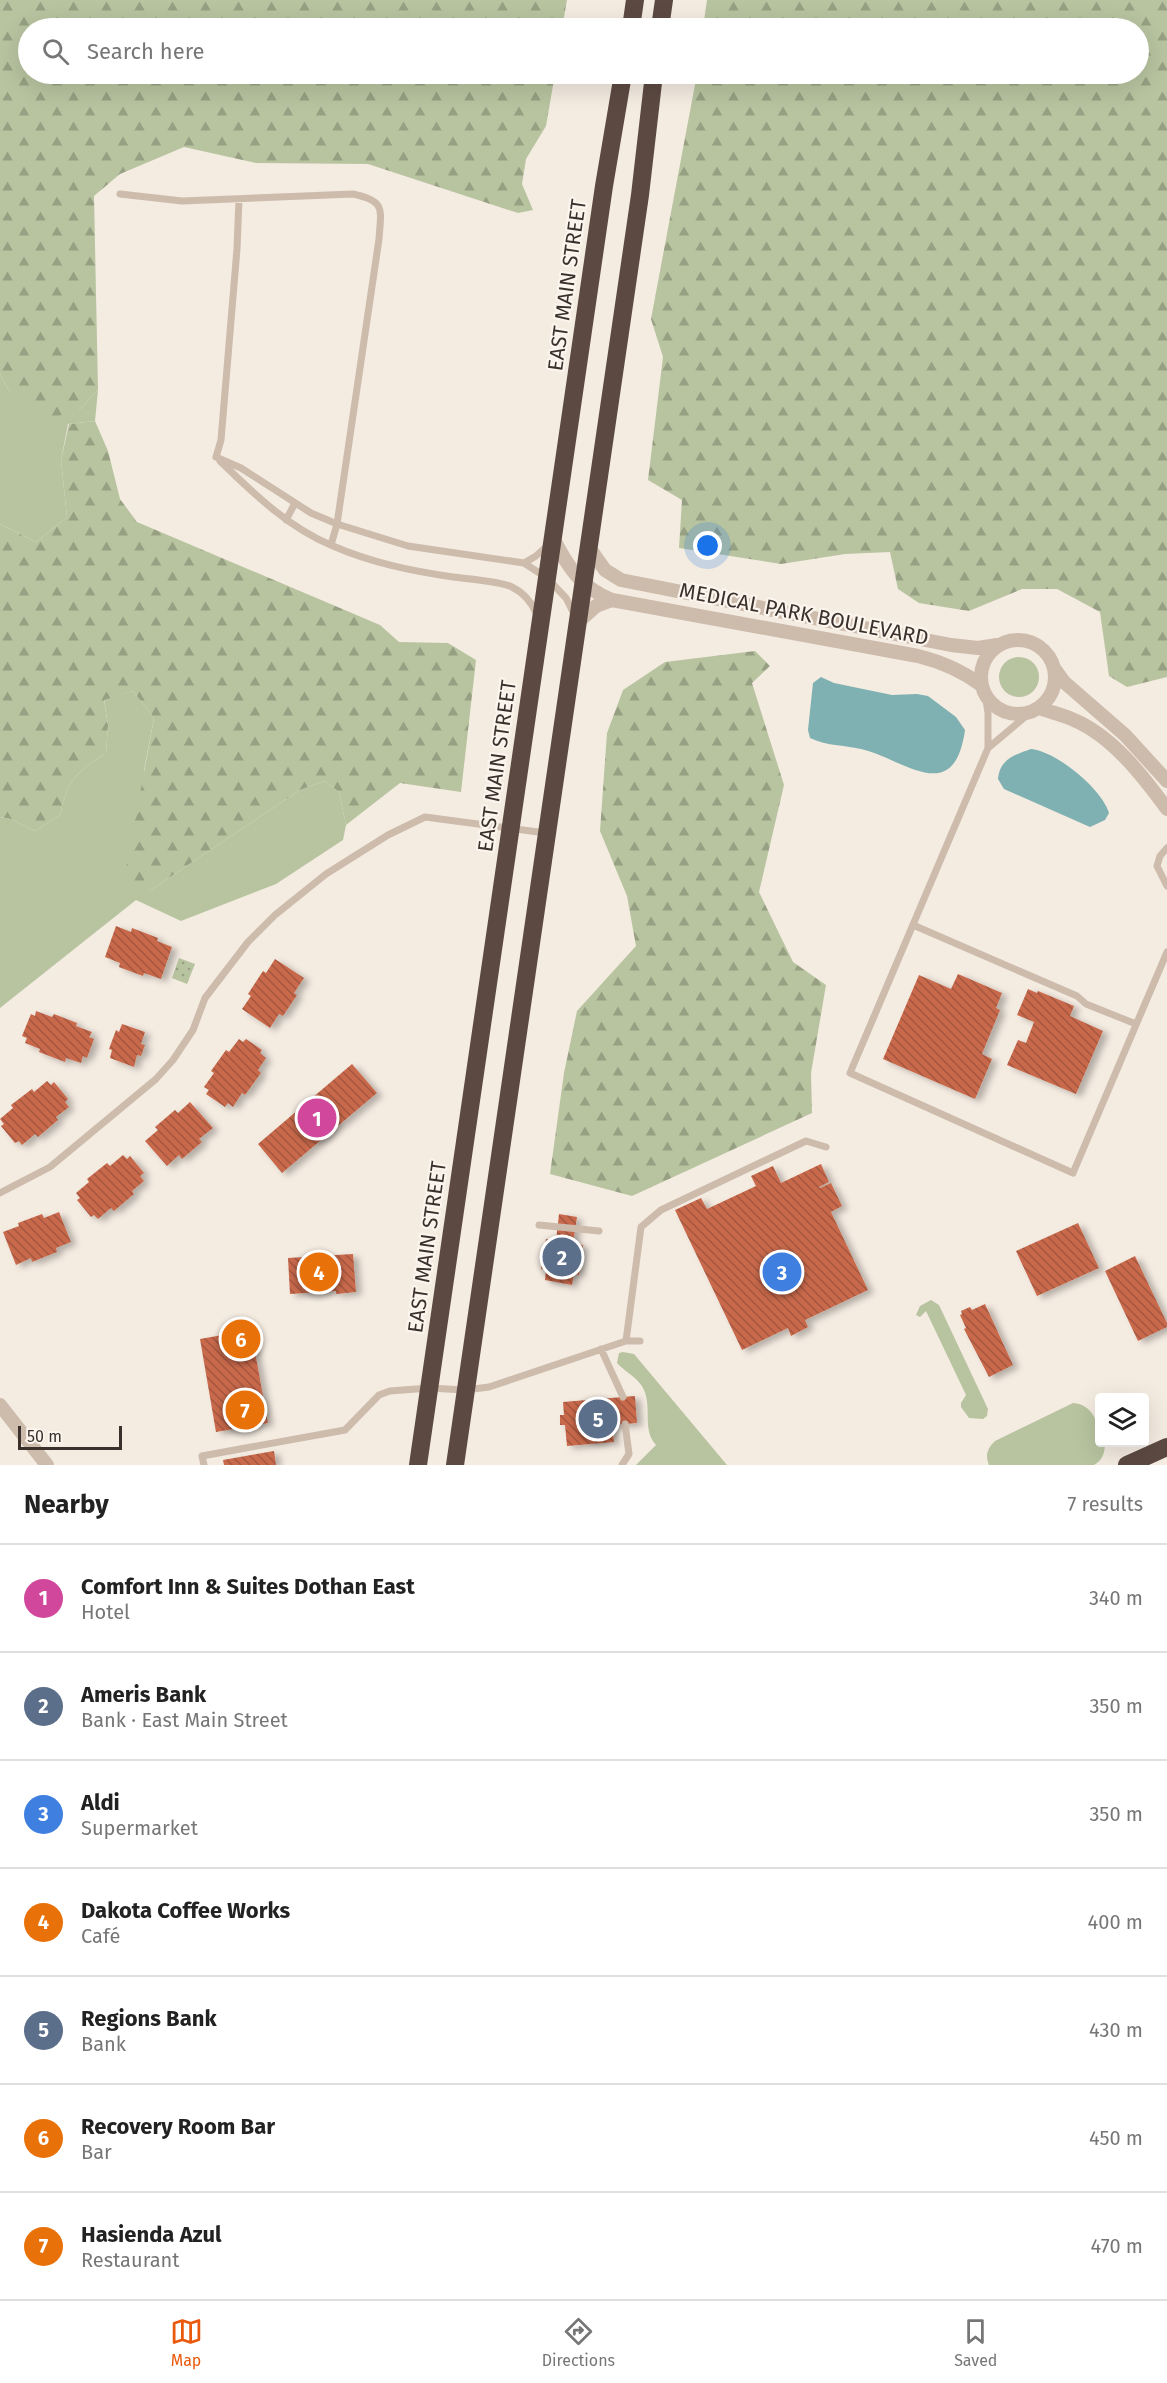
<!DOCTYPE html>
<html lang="en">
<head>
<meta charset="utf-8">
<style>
	:root { --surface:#fff; --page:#f6f6f6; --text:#222; --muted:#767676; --line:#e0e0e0; --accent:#ea580c }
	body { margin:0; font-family:"Fira Sans",sans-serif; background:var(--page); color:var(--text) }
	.controls { position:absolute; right:18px; bottom:18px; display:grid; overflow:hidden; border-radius:6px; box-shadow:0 6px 24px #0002 }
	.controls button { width:54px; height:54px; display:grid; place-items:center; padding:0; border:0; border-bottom:2px solid var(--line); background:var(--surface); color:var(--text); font:30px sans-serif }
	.scale { position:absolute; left:18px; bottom:15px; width:104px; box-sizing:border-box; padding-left:6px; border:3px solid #3b302b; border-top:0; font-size:16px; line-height:21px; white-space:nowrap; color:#3b302b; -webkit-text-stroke:4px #fbf5ee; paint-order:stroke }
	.you { position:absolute; left:708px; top:546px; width:21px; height:21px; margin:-15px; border:4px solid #fff; border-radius:50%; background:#1a73e8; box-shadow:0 0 0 9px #1a73e833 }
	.badge { display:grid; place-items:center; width:39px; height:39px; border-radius:50%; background:var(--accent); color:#fff; font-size:20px; font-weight:700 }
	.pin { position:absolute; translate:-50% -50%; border:3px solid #fff; box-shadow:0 2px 6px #0006 }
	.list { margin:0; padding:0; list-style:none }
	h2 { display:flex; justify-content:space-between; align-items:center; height:78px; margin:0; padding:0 24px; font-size:26px }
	h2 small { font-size:20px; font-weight:400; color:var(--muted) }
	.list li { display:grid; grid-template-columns:39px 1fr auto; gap:18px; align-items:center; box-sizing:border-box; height:108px; padding:0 24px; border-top:2px solid var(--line) }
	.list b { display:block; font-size:22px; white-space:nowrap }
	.list p { margin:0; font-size:20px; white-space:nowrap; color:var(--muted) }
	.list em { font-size:20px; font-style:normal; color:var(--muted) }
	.icon { flex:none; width:33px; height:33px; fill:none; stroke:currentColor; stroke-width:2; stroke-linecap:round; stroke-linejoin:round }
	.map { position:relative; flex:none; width:1167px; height:1465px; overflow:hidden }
	.search { position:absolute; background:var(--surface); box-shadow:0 6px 24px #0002; left:18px; right:18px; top:18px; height:66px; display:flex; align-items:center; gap:15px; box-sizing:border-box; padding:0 21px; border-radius:33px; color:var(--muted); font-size:22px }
	.sheet { height:834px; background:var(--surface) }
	nav { display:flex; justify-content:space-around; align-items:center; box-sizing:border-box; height:84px; border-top:2px solid var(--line); background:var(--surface); font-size:16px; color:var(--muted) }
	nav a { display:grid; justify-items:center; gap:3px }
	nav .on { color:var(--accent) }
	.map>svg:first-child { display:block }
	.green { fill:#b8c4a0 }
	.forest { fill:url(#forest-firs) }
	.park { fill:url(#park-dots) }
	.water { fill:#7fb0b2 }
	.building { fill:url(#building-back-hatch); filter:url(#shadow) }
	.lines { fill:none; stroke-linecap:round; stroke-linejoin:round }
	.lane { stroke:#cdbbac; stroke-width:7 }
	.street { stroke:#cdbbac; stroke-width:14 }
	.highway { stroke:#5c4a42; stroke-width:18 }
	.labels { text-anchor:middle; stroke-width:4.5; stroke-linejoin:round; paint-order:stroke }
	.street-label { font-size:21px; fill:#3b302b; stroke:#fbf5ee }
</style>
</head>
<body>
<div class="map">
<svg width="1167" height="1465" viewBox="0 0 1167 1465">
	<defs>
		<pattern id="forest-firs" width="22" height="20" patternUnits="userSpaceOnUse" patternTransform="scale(1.5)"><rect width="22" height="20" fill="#b8c4a0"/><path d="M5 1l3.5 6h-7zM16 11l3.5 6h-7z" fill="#97a083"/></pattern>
		<pattern id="park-dots" width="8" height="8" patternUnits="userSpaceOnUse" patternTransform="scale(1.5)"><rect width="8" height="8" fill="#b8c4a0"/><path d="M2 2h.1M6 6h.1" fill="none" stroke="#97a083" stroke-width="1.8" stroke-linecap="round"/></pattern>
		<pattern id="building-back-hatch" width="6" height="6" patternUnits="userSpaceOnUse" patternTransform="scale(1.5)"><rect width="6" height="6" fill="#c8694b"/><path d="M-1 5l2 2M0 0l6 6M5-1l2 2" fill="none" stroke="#a4573f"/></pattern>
		<filter id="shadow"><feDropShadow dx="5.5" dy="3" stdDeviation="3" flood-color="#0004"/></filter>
	</defs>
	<rect width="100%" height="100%" fill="#f4ebe1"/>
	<path class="green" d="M0,374L9,391L79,410L98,390L95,421L68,424L61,460L67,517L36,542L0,524Z
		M999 677a20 20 0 1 1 40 0a20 20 0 1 1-40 0Z
		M133,691L154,718L144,770L149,891L300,790L325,781L339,792L346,825L343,840L276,884L181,921L136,900L0,1008V817L11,819L35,831L60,815C69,777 74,775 106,753L108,725L104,699Z
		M931,1300L939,1305L988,1409L987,1416L983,1419L969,1418L961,1407V1403L966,1395L926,1311L920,1317L916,1315L920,1306Z
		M623,1352L634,1354L727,1465H636L656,1445C642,1430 652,1408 644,1390C639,1378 626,1373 617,1363L619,1353Z
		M1073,1403C1093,1404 1100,1425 1100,1442L1105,1443C1105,1452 1103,1460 1094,1465H989C985,1455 987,1449 995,1441Z"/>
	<path class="forest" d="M0,0H567L562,28H28V74H555L546,126L526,159L522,184L533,210L518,213L368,164L256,163L184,147L120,174L94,196L98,390L79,410L51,418L9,391L0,374Z
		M707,0H1167V677L1127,687L1109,676L1100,612L1057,589H1022L969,611L919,603L898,589L890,552L845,554L781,564L679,548L682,500L648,480L663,357L651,319L697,74H1138V28H703Z
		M95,421L108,451L120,499L137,522L380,625L399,642L448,643L476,660L461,792L400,783L346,825L339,792L325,781L300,790L149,891L130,889L126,869L154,718L133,691L104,700L108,725L106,753C74,775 69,777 60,815L35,831L11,819L0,817V524L36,542L67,517L61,460L69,424Z
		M755,651L770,666L752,683L784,785L759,892L793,962L826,985L811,1073L812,1113L632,1196L550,1174L564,1073L577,1011L636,946L627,896L600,831L607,733L623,690L665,662Z"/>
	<path class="park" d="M179,958L195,964L187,984L172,978Z"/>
	<path class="water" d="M821,677L834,683L892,695L917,694L928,696L956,717L965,730C954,808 904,759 861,749C844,745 826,746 810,738L808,730L813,683Z
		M1031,749C1056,751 1102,789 1109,813L1105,820L1090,827L1004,789L998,779C1000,759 1014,755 1031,749Z"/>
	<path class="building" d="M116,926L131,932L132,928L158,938L157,941L172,947L161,979L144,973L143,976L119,967L120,963L105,957Z
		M275,959L304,978L294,993L297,995L283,1016L279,1014L270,1028L242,1009L251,996L248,994L263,971L266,973Z
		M958,974L1002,993L996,1008L1000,1010L982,1054L992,1059L975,1099L883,1059L919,975L951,989Z
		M1028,989L1037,993L1038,991L1074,1006L1070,1016L1103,1031L1076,1094L1007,1065L1018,1040L1026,1043L1034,1022L1017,1015Z
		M36,1011L52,1017L54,1014L77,1023L76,1026L92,1032L89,1037L94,1039L87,1058L83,1056L81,1063L66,1058L65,1062L39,1052L40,1049L25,1043L27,1038L22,1036L31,1014L35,1016Z
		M122,1024L145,1032L141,1044L145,1045L141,1056L137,1055L134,1067L110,1058L112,1050L109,1049L116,1030L119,1032Z
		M239,1039L243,1042L246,1039L262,1050L260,1053L266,1058L258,1070L261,1073L245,1095L242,1093L233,1107L228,1103L225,1107L206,1094L209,1090L204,1087L214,1073L211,1071L226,1050L229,1052Z
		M352,1064L377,1093L282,1173L258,1144Z
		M47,1081L51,1085L54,1082L68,1099L65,1102L69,1107L56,1117L58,1120L38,1137L35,1134L22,1145L19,1141L15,1143L1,1126L4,1124L0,1119L13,1108L11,1105L32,1089L34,1092Z
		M190,1102L213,1128L199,1139L202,1142L182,1159L179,1155L167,1166L145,1141L158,1130L155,1127L175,1110L178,1113Z
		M123,1155L127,1159L130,1156L144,1173L140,1176L144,1181L132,1191L134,1194L114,1211L111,1208L98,1219L94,1215L91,1217L77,1200L80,1198L76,1193L89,1182L87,1179L107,1163L110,1166Z
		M821,1164L829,1182L819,1187L820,1188L831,1183L842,1206L831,1212L868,1290L805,1320L808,1327L791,1336L788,1328L742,1350L675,1210L701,1198L707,1209L756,1186L751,1176L773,1166L781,1183Z
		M59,1212L71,1242L56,1248L57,1252L32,1262L31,1258L16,1265L3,1232L19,1226L18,1223L42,1214L44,1218Z
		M559,1214L577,1217L573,1243L583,1245L579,1275L574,1274L572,1285L545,1280L546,1270L541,1269L546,1239L556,1241Z
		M1078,1223L1099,1268L1037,1296L1016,1251Z
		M353,1254L356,1292L336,1294V1291L290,1294L288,1258Z
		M1135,1256L1167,1323V1327L1138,1341L1105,1271Z
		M985,1304L1013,1365L989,1377L964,1329L966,1328L960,1315L962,1314L961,1311L970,1307L972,1310Z
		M251,1330L268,1423L216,1432L200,1339Z
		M635,1396L637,1423L612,1425L614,1442L567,1446L565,1425H560V1415H564L563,1402Z
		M274,1451L276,1465H224L223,1460Z"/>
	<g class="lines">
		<path class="lane" d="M120,194L182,201L353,194C386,201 381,209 379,239L337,524L331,545
			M216,457L241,468L311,513L337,524L408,546L524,563L547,578L566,598L574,614
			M216,457L221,440L237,249L239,199
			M220,461C254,494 289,528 333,546C372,563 412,571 453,577C468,579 501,581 512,587C524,593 531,601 536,613
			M286,520L295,503
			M524,563L536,556L548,545
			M985,693L988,713V748L850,1073L1073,1173L1167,952
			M988,748L1031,712
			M1167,848L1160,856L1157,866L1167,886
			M913,925L1077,996L1086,1004L1136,1024
			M0,1193L50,1167L156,1079L173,1060L193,1030L205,998L248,942L275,915L326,874L388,835L425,817L546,833
			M539,1225L599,1231
			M626,1341L641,1227L661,1210L806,1141L826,1147
			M601,1349L623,1397
			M204,1465L202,1456L345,1430L379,1395L390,1391L429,1388L465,1390L489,1387L626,1341H640
			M622,1465L629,1454L625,1424"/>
		<path class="street" d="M553,538C568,567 581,588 612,600L918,656C942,662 961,670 981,685
			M588,546L605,570L621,580L951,645L978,648L997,645
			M578,622L596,606L612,600
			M981 677a37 37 0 1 1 74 0a37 37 0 1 1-74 0Z
			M1054,668L1064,682L1125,735L1167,781
			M1039,708C1050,712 1063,715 1074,720C1112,736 1143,776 1167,809
			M0,1405L47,1465"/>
		<path class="highway" d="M631,28L635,0
			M660,28L664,0
			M418,1465L604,186L623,74
			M455,1465L640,195L654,74
			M1127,1465L1167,1447"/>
	</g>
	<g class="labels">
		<g class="street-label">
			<text transform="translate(567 285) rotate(-82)" y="7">EAST MAIN STREET</text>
			<text transform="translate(804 614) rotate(11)" y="7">MEDICAL PARK BOULEVARD</text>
			<text transform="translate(497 766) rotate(-82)" y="7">EAST MAIN STREET</text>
			<text transform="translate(427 1247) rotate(-82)" y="7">EAST MAIN STREET</text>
		</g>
	</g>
</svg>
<div class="controls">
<button><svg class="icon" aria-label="layers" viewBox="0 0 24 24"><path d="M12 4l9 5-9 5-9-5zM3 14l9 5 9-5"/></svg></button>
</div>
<div class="scale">50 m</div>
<div class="you"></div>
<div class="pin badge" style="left:317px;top:1118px;background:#d1479c">1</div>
<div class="pin badge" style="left:562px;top:1257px;background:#5c6f8a">2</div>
<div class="pin badge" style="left:782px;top:1272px;background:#3f7fe0">3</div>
<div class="pin badge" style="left:319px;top:1272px;background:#e8710a">4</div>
<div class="pin badge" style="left:598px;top:1419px;background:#5c6f8a">5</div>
<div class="pin badge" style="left:241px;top:1339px;background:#e8710a">6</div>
<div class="pin badge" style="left:245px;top:1410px;background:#e8710a">7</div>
<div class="search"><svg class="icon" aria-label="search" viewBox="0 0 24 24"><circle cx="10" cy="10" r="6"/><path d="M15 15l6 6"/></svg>Search here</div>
</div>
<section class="sheet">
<h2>Nearby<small>7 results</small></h2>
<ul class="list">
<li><span class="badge" style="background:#d1479c">1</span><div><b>Comfort Inn &amp; Suites Dothan East</b><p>Hotel</p></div><em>340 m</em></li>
<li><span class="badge" style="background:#5c6f8a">2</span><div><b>Ameris Bank</b><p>Bank · East Main Street</p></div><em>350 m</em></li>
<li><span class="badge" style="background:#3f7fe0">3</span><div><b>Aldi</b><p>Supermarket</p></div><em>350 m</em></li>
<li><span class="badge" style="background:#e8710a">4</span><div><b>Dakota Coffee Works</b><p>Café</p></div><em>400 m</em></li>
<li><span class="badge" style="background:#5c6f8a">5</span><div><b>Regions Bank</b><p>Bank</p></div><em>430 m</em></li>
<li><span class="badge" style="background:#e8710a">6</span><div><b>Recovery Room Bar</b><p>Bar</p></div><em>450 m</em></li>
<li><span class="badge" style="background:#e8710a">7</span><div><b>Hasienda Azul</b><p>Restaurant</p></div><em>470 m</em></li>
</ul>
</section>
<nav>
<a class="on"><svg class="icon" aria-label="map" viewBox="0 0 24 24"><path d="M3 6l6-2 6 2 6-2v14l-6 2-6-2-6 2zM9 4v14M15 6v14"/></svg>Map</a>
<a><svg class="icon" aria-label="directions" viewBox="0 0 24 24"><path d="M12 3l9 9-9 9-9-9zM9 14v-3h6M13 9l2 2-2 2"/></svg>Directions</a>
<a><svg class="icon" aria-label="saved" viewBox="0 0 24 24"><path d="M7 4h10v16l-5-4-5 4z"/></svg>Saved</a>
</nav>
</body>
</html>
